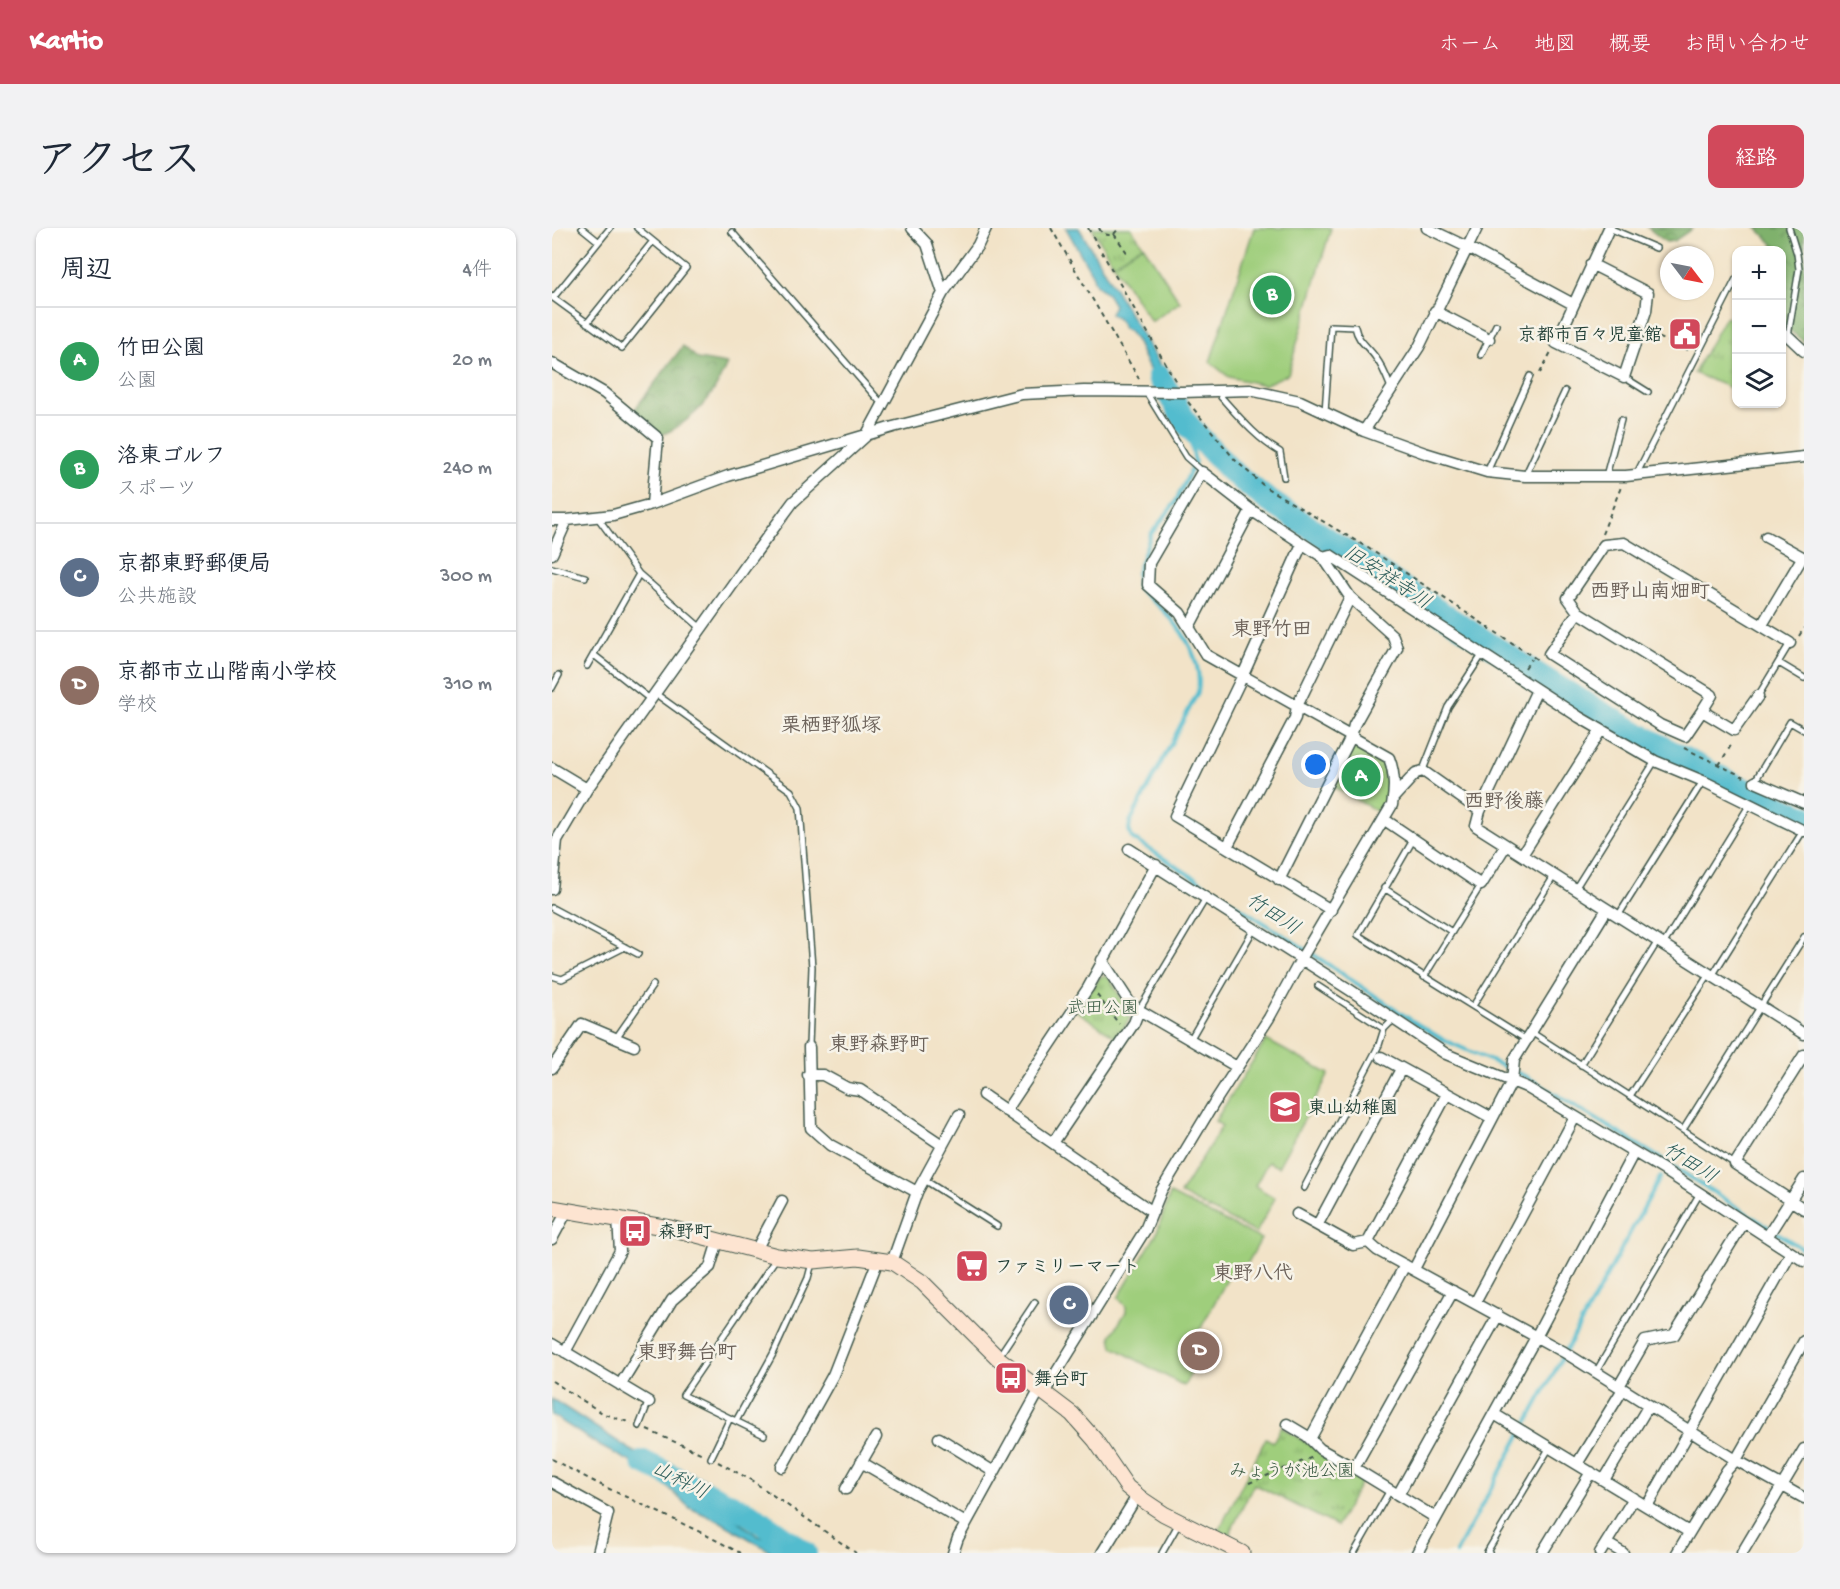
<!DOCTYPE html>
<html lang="ja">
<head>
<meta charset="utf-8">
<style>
	:root { --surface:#fff; --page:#f2f2f3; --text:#1f2937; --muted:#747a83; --line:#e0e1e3; --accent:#d1495b }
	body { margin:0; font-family:"Gochi Hand","Klee One",sans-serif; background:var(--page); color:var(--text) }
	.controls { position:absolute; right:18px; top:18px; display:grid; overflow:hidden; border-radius:12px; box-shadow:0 2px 4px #0004 }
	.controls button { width:54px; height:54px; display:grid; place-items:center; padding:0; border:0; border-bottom:2px solid var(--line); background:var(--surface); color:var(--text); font:30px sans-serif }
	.compass { position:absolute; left:1108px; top:18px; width:54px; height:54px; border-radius:50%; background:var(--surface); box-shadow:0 2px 4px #0004; rotate:122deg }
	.you { position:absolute; left:764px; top:537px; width:21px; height:21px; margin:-15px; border:4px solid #fff; border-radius:50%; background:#1a73e8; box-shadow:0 0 0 9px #1a73e833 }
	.badge { display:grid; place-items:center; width:39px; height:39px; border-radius:50%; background:var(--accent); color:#fff; font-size:20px; font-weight:700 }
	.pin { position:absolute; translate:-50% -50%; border:3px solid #fff; box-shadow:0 2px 6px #0006 }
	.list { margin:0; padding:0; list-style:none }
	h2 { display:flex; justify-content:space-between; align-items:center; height:78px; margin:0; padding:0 24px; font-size:26px }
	h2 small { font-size:20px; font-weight:400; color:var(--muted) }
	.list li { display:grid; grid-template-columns:39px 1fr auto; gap:18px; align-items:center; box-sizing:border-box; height:108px; padding:0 24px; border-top:2px solid var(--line) }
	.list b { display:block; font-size:22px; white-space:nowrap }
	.list p { margin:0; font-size:20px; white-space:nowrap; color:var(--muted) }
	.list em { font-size:20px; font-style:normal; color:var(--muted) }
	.icon { flex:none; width:33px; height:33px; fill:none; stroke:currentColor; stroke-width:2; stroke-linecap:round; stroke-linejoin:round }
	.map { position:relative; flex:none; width:1252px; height:1325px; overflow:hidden; border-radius:12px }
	header { display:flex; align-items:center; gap:36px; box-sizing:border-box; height:84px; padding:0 30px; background:var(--accent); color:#fff }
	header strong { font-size:28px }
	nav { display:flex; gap:33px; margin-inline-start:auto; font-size:21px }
	.intro { display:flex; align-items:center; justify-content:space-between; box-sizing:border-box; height:144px; padding:0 36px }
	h1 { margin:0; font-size:42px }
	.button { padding:15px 27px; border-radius:12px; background:var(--accent); color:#fff; font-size:21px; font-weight:700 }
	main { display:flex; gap:36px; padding:0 36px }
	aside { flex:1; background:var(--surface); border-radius:12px; box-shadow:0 2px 4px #0004 }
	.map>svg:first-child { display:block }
	.grass { fill:#9fce7c; stroke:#5f8658; stroke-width:1.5 }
	.forest { fill:url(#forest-crowns); stroke:#4f7750; stroke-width:1.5 }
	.park { fill:url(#park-tufts); stroke:#5f8658; stroke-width:1.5 }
	.water { fill:#52bcce; stroke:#387c81; stroke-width:1.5 }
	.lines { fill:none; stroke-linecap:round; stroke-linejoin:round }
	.stream { stroke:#52bcce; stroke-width:4 }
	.river { stroke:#52bcce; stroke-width:24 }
	.lane-casing { stroke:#3f564a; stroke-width:8 }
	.street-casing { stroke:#3f564a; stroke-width:13 }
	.secondary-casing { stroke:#3f564a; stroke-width:17 }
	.path { stroke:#3f564a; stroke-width:2; stroke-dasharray:4.5 4.5; stroke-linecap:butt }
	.lane { stroke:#fff; stroke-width:5 }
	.street { stroke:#fff; stroke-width:10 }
	.secondary { stroke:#fde4d1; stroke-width:15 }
	.labels { text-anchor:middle; stroke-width:5; stroke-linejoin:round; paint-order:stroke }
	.poi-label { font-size:18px; font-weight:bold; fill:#1f3d34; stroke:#f7f3e8; text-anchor:start }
	.park-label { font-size:18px; fill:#395a42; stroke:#f7f3e8 }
	.water-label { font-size:20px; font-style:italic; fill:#2c5d5a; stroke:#f7f3e8 }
	.neighbourhood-label { font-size:20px; font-weight:bold; fill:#6c625a; stroke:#f7f3e8 }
</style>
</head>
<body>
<header>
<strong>Kartio</strong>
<nav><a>ホーム</a><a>地図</a><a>概要</a><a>お問い合わせ</a></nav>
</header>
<div class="intro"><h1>アクセス</h1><a class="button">経路</a></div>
<main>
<aside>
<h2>周辺<small>4件</small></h2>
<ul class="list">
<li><span class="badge" style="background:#2e9e5b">A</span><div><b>竹田公園</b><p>公園</p></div><em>20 m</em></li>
<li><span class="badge" style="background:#2e9e5b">B</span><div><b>洛東ゴルフ</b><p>スポーツ</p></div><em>240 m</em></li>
<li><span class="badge" style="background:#5c6f8a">C</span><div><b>京都東野郵便局</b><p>公共施設</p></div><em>300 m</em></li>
<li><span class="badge" style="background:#8d6e63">D</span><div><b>京都市立山階南小学校</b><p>学校</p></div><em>310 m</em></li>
</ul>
</aside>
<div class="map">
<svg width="1252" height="1325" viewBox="0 0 1252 1325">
	<defs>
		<pattern id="forest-crowns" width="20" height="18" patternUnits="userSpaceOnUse" patternTransform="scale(1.5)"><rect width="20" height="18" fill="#7fb16c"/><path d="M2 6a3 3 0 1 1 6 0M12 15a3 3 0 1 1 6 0" fill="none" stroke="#67915a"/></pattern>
		<pattern id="park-tufts" width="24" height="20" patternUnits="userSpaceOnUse" patternTransform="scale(1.5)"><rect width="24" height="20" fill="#9fce7c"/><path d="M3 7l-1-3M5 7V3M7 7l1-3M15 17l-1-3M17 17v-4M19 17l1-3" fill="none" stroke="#81a866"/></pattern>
	</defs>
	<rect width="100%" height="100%" fill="#f7f3e8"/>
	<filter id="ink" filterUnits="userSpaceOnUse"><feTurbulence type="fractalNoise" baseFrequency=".0167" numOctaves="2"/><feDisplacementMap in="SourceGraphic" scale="12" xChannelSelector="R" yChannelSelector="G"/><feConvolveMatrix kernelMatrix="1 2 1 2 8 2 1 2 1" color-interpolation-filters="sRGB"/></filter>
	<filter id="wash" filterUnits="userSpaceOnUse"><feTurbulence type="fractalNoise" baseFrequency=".008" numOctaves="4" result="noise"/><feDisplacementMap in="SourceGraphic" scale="24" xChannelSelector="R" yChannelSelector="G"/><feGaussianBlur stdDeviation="1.35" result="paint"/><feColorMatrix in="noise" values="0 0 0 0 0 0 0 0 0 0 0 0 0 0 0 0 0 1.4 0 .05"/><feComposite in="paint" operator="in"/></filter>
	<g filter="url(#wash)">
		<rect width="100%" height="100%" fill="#f2e3c8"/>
		<path class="grass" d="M702,0H779L736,146L712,157L677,149L658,134Z
			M591,17L628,74L599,94L561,36Z
			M714,812L777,846L726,939L716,934L703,958L723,970L704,1005L628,966L670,898L663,893Z
			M618,966L709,1011L693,1040L684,1035L636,1124L646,1132L632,1158L561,1119L559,1108L574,1084V1078L566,1070L604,1007Z"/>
		<path class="forest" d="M1096,0H1141L1122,13L1114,14Z
			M1205,0H1252V114L1230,96V22H1220L1221,16Z
			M131,118L146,131L175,136C171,145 167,154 162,162C152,179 126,203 107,207L80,185Z"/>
		<path class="park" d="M540,0H579L591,17L561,36Z
			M1173,89L1184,93V162L1142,145Z
			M807,519L830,531L838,567L828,585L780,558L799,521Z
			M549,748L557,749C563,763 575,775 578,790L565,810L525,783Z
			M729,1199L811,1250L785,1298L702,1256L676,1309L667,1302L714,1210L721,1214Z"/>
		<path class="water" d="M514,0H527L631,176L614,178L584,113L577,103L571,101L568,93L558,86L562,77C559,73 557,67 553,64C547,58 542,58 541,48Z
			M0,1171L166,1278L206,1308L220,1312L239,1325H221L169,1294L138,1280L102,1246L48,1218L0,1187Z"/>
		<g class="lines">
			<path class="stream" d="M635,196L643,234L623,275L599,306L585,345V359C593,368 604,375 613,384C633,404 651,435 646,464L578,594L577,602L580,610L759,725L859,792L890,811L975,849L1116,935L1252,1022
				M904,1325L1109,948"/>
			<path class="river" d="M607,149L635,196L679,243L714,271C889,384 1061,506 1252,589
				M91,1234L198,1286L253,1325"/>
		</g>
	</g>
	<g filter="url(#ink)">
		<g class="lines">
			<defs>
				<path id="lane" d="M30,0L46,13
					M1057,0L1104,20
					M180,4L330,176
					M0,69L70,120L134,40L85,0
					M1,70L58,0
					M35,95L101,13
					M1230,101L1236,108
					M1236,108L1247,41L1245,26L1237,0
					M929,127L944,97
					M1072,149L1096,164
					M668,163L669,169C688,190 704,210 728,224L732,249
					M594,164L634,229L650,243
					M773,184L779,98L803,99C806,114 816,118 824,130C831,139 835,150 839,160
					M935,244L978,148
					M1084,247L1184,51
					M973,248L1013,163
					M1054,248L1069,192
					M46,290L87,346L149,400
					M0,340L33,349
					M42,427L99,472
					M1227,435L1252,450
					M35,438L87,346
					M0,460L7,447
					M104,466L239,563L248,580L260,739L257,818
					M1206,468L1238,415
					M871,542L896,479L930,427
					M1203,553L1238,494L1252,502
					M861,612L806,707L973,811
					M832,660L900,704
					M1023,661L1103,533
					M0,680L86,726
					M1066,688L1151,553
					M1111,717L1198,576
					M0,748L10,751L73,719
					M1160,748L1251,603
					M872,749L929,657
					M766,758L832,801L841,792
					M921,778L1002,648
					M587,782L654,670
					M979,804L1183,936
					M64,810L101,757
					M638,812L702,701
					M1029,837L1106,713
					M1078,868L1157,746
					M1131,902L1252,709
					M371,951L445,998
					M752,960L827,817L832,801
					M447,1128L483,1074
					M1044,1144L1148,965
					M184,1193L221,1126L256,1050L260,1035
					M87,1198L96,1175
					M212,1207L131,1167L225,1029
					M159,1230L178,1190
					M610,1325L627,1295
					M802,1325L838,1262
					M937,1325L935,1324L998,1219"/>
				<path id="street" d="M360,0L375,16L391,65
					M875,0L915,19L1021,76
					M1039,36L1096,65L1094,83L1072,149L1004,115L1057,0
					M883,83L937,111
					M1236,108L1252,123
					M0,135L52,165L106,210L100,276
					M812,203L867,119L925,0
					M0,292H15L61,287L100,276L176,248L341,199L470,166L532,163L630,164L698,162L748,173L812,203L873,225L935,244L973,248H1074L1252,229
					M1214,309L1252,330
					M750,316L691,447L623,588L779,682
					M0,326L15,292
					M771,329L778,327L1027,489L1103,533L1151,553L1252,603
					M1026,384L997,426L1108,497L1133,508L1150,483
					M1210,397L1250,330
					M637,399L699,282
					M985,462L928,583L924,598L1252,806
					M1206,468L1182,502L1150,483L1160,467L1026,384L1016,370L1052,317L1072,315L1238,415
					M0,540L35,561
					M1203,554L1252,575
					M842,569L864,545L871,543L928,583
					M833,592L929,657L954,617
					M675,619L743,490L745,478L798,369
					M577,621L798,762L894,826L974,859L1112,942L1252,1033
					M970,627L1049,502
					M0,661L5,612L35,561L193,339L241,274L314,208L391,65L426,17L434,0
					M550,732L578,775L587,782L685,839
					M257,819L259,900L278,917L365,964L340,1034
					M1252,827L1183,936L1252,981
					M829,829L940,890
					M0,840L30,796L82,818
					M256,847H271L295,860L308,862L390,917
					M431,867L601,984
					M454,883L536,760L604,637
					M501,915L582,795L587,782
					M365,964L407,887
					M745,986L801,1017L816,1014L895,866
					M766,996L849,841
					M1215,1009L1252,951
					M0,1011L15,983
					M816,1014L825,1022L1012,1124L1184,1232L1252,1270
					M204,1022L230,973
					M862,1041L960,853L962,832L1055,681
					M923,1075L1023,889
					M0,1116L97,1174
					M13,1124L68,1023L66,991
					M68,1157L120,1072L158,1039L166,1013
					M1067,1158L1093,1113L1122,1107L1192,994
					M491,1166L593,1002L609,963L662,875L717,790L752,726L840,577C843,561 843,545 837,530L654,427L628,385L596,357L597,335L650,244L699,282L771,329L798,369L841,408L845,420L802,497L799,509L727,652
					M942,1186L1137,1304
					M735,1196L755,1208L768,1221L802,1240
					M387,1210L442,1244
					M758,1211L853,1037
					M309,1234L414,1295
					M1025,1236L1071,1161
					M230,1239L281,1147L326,1032
					M1052,1252L1097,1177
					M0,1254L56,1285L46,1325
					M294,1261L324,1209
					M846,1267L946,1087
					M1095,1278L1239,1025
					M884,1290L802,1240L901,1063
					M1054,1315L1071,1325
					M401,1325L406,1310L487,1163
					M550,1325L585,1268
					M865,1325L984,1109L1082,924
					M990,1325L1039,1244
					M1048,1325L1082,1270
					M1125,1325L1175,1242L1184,1232L1252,1113
					M1190,1325L1252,1221"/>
				<path id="secondary" d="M0,980L118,1000L225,1028L261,1033L306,1029L340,1034L370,1054L446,1130L520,1186L543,1212L575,1259L591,1272L612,1286L690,1325"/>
			</defs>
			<use href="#lane" class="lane-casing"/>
			<use href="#street" class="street-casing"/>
			<use href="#secondary" class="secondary-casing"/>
			<path class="path" d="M499,0L587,151
				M536,0L624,154
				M547,0C550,7 556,8 562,6L567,0
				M562,6L576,26
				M1099,106L1138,123
				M988,145L999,124
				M636,174L683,232L713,259L816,320L986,432
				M1050,306L1069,259
				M1247,408L1252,400
				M973,440L979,431
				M1132,520L1192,549
				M1167,537L1181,514
				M545,767L567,796
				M0,1153L52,1186L79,1195
				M95,1202L151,1226
				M0,1231C61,1266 127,1291 188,1325
				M166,1234L199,1252L304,1325
				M697,1255L761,1229"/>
			<use href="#lane" class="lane"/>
			<use href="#street" class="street"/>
			<use href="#secondary" class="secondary"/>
		</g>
	</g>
	<defs>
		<symbol id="civic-square" viewBox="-11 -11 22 22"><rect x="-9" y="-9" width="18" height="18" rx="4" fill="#d1495b" stroke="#f7f3e8"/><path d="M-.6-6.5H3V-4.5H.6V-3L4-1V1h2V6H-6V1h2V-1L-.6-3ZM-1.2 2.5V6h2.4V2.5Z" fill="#fff"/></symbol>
		<symbol id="school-square" viewBox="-11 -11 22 22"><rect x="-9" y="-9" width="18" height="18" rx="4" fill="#d1495b" stroke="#f7f3e8"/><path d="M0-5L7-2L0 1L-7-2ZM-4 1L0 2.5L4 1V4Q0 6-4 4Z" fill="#fff"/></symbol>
		<symbol id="bus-square" viewBox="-11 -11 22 22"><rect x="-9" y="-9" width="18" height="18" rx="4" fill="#d1495b" stroke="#f7f3e8"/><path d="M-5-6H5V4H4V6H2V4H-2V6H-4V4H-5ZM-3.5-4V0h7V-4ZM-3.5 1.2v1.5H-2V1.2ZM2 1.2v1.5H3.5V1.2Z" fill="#fff"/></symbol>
		<symbol id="supermarket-square" viewBox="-11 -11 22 22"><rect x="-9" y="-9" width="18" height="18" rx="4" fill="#d1495b" stroke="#f7f3e8"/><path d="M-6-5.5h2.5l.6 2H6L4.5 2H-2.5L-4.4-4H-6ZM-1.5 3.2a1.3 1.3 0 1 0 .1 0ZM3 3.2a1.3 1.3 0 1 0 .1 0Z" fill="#fff"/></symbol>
	</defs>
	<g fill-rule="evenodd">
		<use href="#civic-square" x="1114" y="87" width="38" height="38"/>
		<use href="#school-square" x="714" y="860" width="38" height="38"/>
		<use href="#bus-square" x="64" y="984" width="38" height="38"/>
		<use href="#supermarket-square" x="401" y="1019" width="38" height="38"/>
		<use href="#bus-square" x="440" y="1131" width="38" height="38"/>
	</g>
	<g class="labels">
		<g class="poi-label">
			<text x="1110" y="112" text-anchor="end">京都市百々児童館</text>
			<text x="756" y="885">東山幼稚園</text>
			<text x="106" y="1009">森野町</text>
			<text x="443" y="1044">ファミリーマート</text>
			<text x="482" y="1156">舞台町</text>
		</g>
		<g class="park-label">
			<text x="551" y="785">武田公園</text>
			<text x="740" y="1248">みょうが池公園</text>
		</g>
		<g class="water-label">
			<text transform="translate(836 348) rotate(33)" y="7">旧安祥寺川</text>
			<text transform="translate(722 685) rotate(33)" y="7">竹田川</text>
			<text transform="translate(1139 934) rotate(32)" y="7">竹田川</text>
			<text transform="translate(129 1251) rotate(27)" y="7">山科川</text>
		</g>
		<g class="neighbourhood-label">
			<text x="1098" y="369">西野山南畑町</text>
			<text x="720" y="407">東野竹田</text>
			<text x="279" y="503">栗栖野狐塚</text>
			<text x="952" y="579">西野後藤</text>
			<text x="327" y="822">東野森野町</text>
			<text x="701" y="1051">東野八代</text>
			<text x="135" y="1130">東野舞台町</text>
		</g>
	</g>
</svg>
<div class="controls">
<button>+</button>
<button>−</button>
<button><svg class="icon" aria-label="layers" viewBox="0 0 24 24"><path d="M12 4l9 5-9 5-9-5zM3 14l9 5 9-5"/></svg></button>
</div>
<svg class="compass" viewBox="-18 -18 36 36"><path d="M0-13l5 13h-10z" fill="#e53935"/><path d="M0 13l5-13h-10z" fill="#747a83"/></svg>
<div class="you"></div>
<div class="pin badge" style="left:809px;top:549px;background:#2e9e5b">A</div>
<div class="pin badge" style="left:720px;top:67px;background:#2e9e5b">B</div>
<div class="pin badge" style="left:517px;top:1077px;background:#5c6f8a">C</div>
<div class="pin badge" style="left:648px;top:1123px;background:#8d6e63">D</div>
</div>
</main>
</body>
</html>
